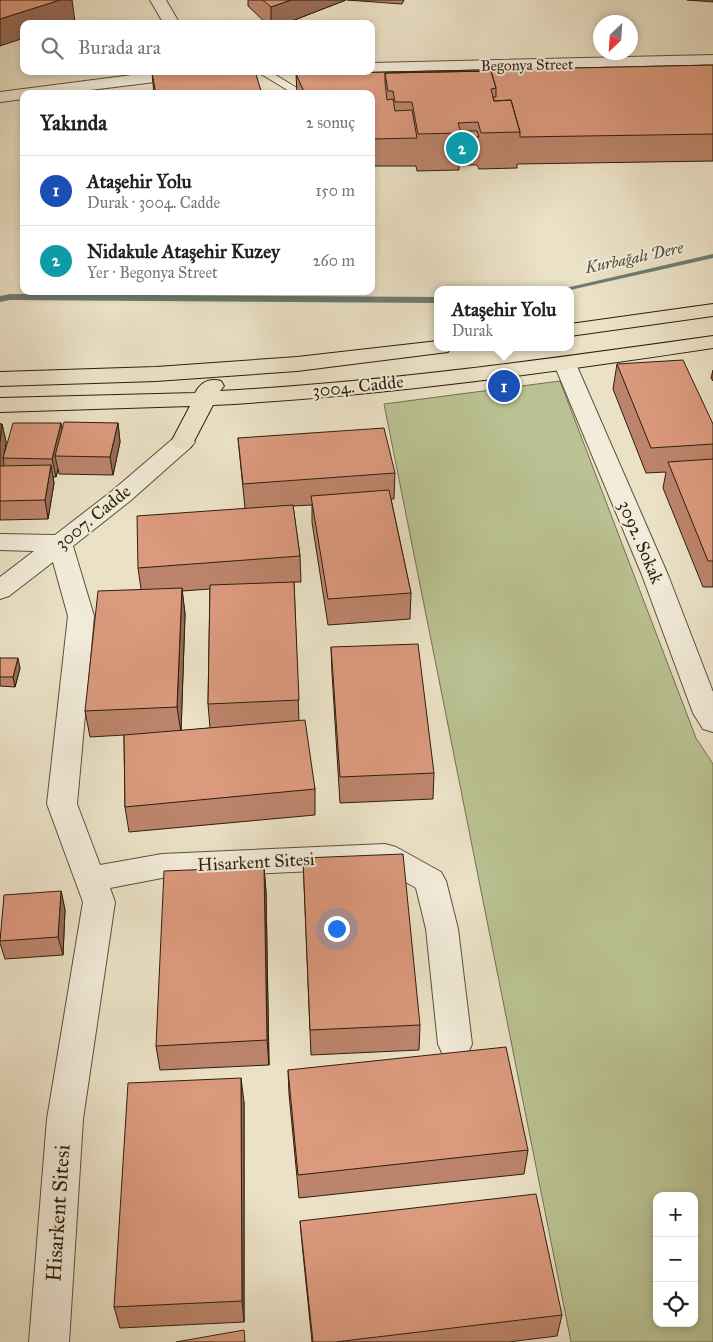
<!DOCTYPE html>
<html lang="tr">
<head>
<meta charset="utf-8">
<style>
	:root { --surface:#fff; --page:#f2f2f2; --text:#222; --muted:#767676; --line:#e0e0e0; --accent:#0f766e }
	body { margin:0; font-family:"IM FELL Great Primer",serif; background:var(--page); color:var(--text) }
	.controls { position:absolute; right:15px; bottom:15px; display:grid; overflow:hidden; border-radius:10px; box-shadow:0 2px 8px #0003 }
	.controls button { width:45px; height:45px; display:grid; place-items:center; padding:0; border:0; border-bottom:1px solid var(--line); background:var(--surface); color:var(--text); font:25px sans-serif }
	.compass { position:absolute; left:593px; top:15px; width:45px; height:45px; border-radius:50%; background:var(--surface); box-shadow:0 2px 8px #0003; rotate:205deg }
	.you { position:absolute; left:336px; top:928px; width:18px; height:18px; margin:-12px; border:4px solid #fff; border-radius:50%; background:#1a73e8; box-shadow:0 0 0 8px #1a73e833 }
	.badge { display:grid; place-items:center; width:32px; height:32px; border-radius:50%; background:var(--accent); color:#fff; font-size:16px; font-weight:700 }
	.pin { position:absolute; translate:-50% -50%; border:2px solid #fff; box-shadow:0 1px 5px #0006 }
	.popup { position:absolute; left:434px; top:286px; width:140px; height:65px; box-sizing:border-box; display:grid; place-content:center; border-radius:10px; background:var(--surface); filter:drop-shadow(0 1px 4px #0005); font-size:16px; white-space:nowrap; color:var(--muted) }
	.popup b { font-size:19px; color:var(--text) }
	.popup::after { content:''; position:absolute; left:50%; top:100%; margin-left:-10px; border:10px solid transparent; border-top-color:var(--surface) }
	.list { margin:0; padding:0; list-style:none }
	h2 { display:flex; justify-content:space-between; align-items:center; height:65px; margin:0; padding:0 20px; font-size:21px }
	h2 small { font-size:16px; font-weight:400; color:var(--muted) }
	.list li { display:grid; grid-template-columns:32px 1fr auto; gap:15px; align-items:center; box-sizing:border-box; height:70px; padding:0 20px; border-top:1px solid var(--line) }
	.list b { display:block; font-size:19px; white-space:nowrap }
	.list p { margin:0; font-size:16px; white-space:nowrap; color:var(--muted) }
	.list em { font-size:16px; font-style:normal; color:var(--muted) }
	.icon { flex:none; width:28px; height:28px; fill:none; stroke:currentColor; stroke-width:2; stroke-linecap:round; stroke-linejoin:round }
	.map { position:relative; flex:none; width:713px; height:1342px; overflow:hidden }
	.search { position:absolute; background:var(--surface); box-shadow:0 2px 8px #0003; left:20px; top:20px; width:355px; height:55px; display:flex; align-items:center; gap:12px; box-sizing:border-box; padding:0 18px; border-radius:10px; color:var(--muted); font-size:19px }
	.panel { position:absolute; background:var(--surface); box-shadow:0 2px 8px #0003; left:20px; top:90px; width:355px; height:205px; border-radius:10px }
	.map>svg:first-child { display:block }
	.green { fill:#bac293; stroke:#74704f; fill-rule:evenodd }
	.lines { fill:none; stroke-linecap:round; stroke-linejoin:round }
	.stream { fill:#6e7d73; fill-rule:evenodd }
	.lane-casing { stroke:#5c503a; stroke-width:2 }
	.street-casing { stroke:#5c503a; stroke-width:2 }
	.primary-casing { stroke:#2d1f0b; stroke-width:2 }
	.lane { fill:#f2ecda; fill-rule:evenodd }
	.street { fill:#f2ecda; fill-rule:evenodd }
	.primary { fill:#ebe1c6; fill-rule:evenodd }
	.wall { fill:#bc846c; stroke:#2d1f0b; fill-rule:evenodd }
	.shaded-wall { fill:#996b58; stroke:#2d1f0b }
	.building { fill:#db997d; stroke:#2d1f0b }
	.labels { text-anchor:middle; stroke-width:4; stroke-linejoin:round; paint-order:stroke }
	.far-street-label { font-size:15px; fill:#2d1f0b; stroke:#f2ecda }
	.far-water-label { font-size:16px; font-style:italic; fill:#4d4e3f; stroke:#f2ecda }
	.street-label { font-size:18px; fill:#2d1f0b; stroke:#f2ecda }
	.near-street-label { font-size:21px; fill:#2d1f0b; stroke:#f2ecda }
</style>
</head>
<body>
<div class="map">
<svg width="713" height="1342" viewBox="0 0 713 1342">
	<rect width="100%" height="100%" fill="#ebe1c6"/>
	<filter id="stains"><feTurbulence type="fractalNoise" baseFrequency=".004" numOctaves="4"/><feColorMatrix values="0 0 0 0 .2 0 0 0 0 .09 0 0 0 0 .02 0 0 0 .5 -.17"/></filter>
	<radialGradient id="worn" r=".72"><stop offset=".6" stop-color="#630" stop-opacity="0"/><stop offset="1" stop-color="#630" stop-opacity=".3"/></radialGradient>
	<path class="green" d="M560,381L696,738L713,764V1342H571L384,404ZM657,1196H694V1323H657Z"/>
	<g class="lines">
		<path class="stream" d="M713,254V258L570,290H557Z
			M10,294L438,297V303L10,300L0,302V296Z"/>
		<defs>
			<path id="lane" d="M256,71H269L307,94H294Z"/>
			<path id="street" d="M150,0H166L180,24H164Z
				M713,55V65L371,73L365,71H371V63Z
				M163,71H256L254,74L248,76L155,82L58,94H24V99L0,102V92Z
				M565,357L573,359L576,364L668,575L713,692V732L703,729L693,713L642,575L554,364L557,359Z
				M183,435L191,437L195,442L191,447L130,501L73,546L94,616L77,804L100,865L162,854L385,844L396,847L441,872L446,881L458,929L472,1044L467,1055L455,1059L443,1055L438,1044L426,929L416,888L381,868L162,878L110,888L115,902L83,1119L69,1342H29L47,1119L83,902L47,804L68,616L53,562L9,596L0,599V577L34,551L0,550V534L55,535L112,491L175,437Z"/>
			<path id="primary" d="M713,304V316L570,336V324Z
				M713,336V348C547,373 381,396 213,405L191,447L183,449L175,447L171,442L190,406L0,412V398L195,393C201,382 209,378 221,381L224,386L220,391C385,382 549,359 713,336Z
				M438,341V347H451L448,352L297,371L156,381L0,386V372L156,367L297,357Z"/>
		</defs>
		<use href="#lane" class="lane-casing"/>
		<use href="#street" class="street-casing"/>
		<use href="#primary" class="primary-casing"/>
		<use href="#lane" class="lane"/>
		<use href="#street" class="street"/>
		<use href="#primary" class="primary"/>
	</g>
	<path class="wall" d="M248,0H346L284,24H267L248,6Z
		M347,0H404L402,4Z
		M687,0H713V2Z
		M713,65V161L517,164V168L479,169L477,165H459V170L417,171L416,166H371V94H297L296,74Z
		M152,73L262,94H154Z
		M617,364L713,424V587H703L663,488L666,472L646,473L613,389Z
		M713,370V381L711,378Z
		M61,423L62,429L118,423L120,442L113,475L59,474L58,469L56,477H53L54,483L48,519L0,520V424H2L6,442L5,450Z
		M238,438L395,473L394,499H391L411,593L410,619L328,625L312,522V505L293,506L300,556L301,582H294L299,721L315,789V815L129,832L125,807L124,735L90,737L85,711L141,589L138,568L245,508ZM210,589L208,704L210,728L181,731L185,614L182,591Z
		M331,647L434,773L433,799L340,803L332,673Z
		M0,658L20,668L15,687L0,686Z
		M303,858L420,1025L419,1050L311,1055Z
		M264,867L266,892L269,1065L160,1070L156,1046Z
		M61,891L65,910L63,955L5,959L0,943V936Z
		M288,1070L528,1150L524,1174L299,1198L289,1094Z
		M244,1102V1322L120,1328L114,1307Z
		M300,1221L562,1315L557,1336L508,1342H312L302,1243Z"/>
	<path class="shaded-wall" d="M60,0H72L75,22L68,24H24V38L0,46V19Z
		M291,0H346L284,24H271V7Z
		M61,423L65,442L55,456L58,469L56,477L52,459Z
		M118,423L120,442L113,475L110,457Z
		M2,424L6,442L4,458H3L4,463L2,478L0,469V442Z
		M51,465L54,483L48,519L45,500Z
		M182,588L185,614L181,733L177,707Z
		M18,658L20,668L15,687L13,677Z
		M264,867L266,892L269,1065L267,1040Z
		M61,891L65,910L63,955L58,937Z
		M241,1078L244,1102V1322L242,1301Z"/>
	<path class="building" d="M0,0H60L0,19Z
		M263,0H291L271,7Z
		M713,65V134L520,137V132L511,100L494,101L493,97H496V88L491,71L385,73V82L387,100L393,99L395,111L412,110L417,138L371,139V94H305L296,74Z
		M176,71H255L262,94H156L152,73Z
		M491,71L496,88L491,89L494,101L511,100L520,132L481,133L478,122L458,123L461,133L418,134L412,102H395L393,91H388L385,73Z
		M460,131H477L479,137L460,138Z
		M683,360L713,424V444L651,448L617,364Z
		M64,422L118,423L110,457L55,456Z
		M13,423H61L52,459L3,458Z
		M0,424H2L0,442Z
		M384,428L395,473L243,484L238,438Z
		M713,459V561H708L668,462Z
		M51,465L45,500L0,501V466Z
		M389,490L411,593L328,599L311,496Z
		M293,505L300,556L138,568L137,516Z
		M294,582L299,700L208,704L210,585Z
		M182,588L177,707L85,711L98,591Z
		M418,644L434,773L340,777L331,647Z
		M0,658H18L13,677H0Z
		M305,720L315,789L125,807L124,735Z
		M403,854L420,1025L310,1030L303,858Z
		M264,867L267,1040L156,1046L164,871Z
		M61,891L58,937L0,941L4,895Z
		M506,1047L528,1150L298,1175L288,1070Z
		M241,1078L242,1301L114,1307L128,1083Z
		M536,1194L562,1315L335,1342H313L300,1221Z
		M244,1330L245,1342H176Z"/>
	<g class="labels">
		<g class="far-street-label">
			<text transform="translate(527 65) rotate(-1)" y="5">Begonya Street</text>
		</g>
		<g class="far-water-label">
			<text transform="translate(634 257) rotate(-12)" y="6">Kurbağalı Dere</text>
		</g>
		<g class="street-label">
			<text transform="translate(358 386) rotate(-6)" y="6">3004. Cadde</text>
			<text transform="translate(93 517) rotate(-39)" y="6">3007. Cadde</text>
			<text transform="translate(641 542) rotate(67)" y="6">3092. Sokak</text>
			<text transform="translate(256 862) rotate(-3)" y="6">Hisarkent Sitesi</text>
		</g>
		<g class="near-street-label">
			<text transform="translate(58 1213) rotate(-86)" y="7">Hisarkent Sitesi</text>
		</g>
	</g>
	<rect width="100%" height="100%" filter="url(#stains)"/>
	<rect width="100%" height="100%" fill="url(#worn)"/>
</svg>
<div class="controls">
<button>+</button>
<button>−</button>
<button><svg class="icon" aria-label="locate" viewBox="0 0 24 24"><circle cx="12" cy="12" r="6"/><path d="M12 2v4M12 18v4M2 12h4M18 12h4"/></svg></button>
</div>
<svg class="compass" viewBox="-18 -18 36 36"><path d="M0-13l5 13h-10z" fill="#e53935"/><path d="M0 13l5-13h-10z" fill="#767676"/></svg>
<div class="you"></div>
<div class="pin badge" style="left:504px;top:386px;background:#1a4fb4">1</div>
<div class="popup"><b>Ataşehir Yolu</b>Durak</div>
<div class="pin badge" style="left:462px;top:148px;background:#0f9aa8">2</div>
<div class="search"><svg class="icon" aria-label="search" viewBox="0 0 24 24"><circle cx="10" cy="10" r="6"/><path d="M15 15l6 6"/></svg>Burada ara</div>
<section class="panel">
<h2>Yakında<small>2 sonuç</small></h2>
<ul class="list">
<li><span class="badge" style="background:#1a4fb4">1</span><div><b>Ataşehir Yolu</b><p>Durak · 3004. Cadde</p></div><em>150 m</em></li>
<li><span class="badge" style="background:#0f9aa8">2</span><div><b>Nidakule Ataşehir Kuzey</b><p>Yer · Begonya Street</p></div><em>260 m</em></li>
</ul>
</section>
</div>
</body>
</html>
